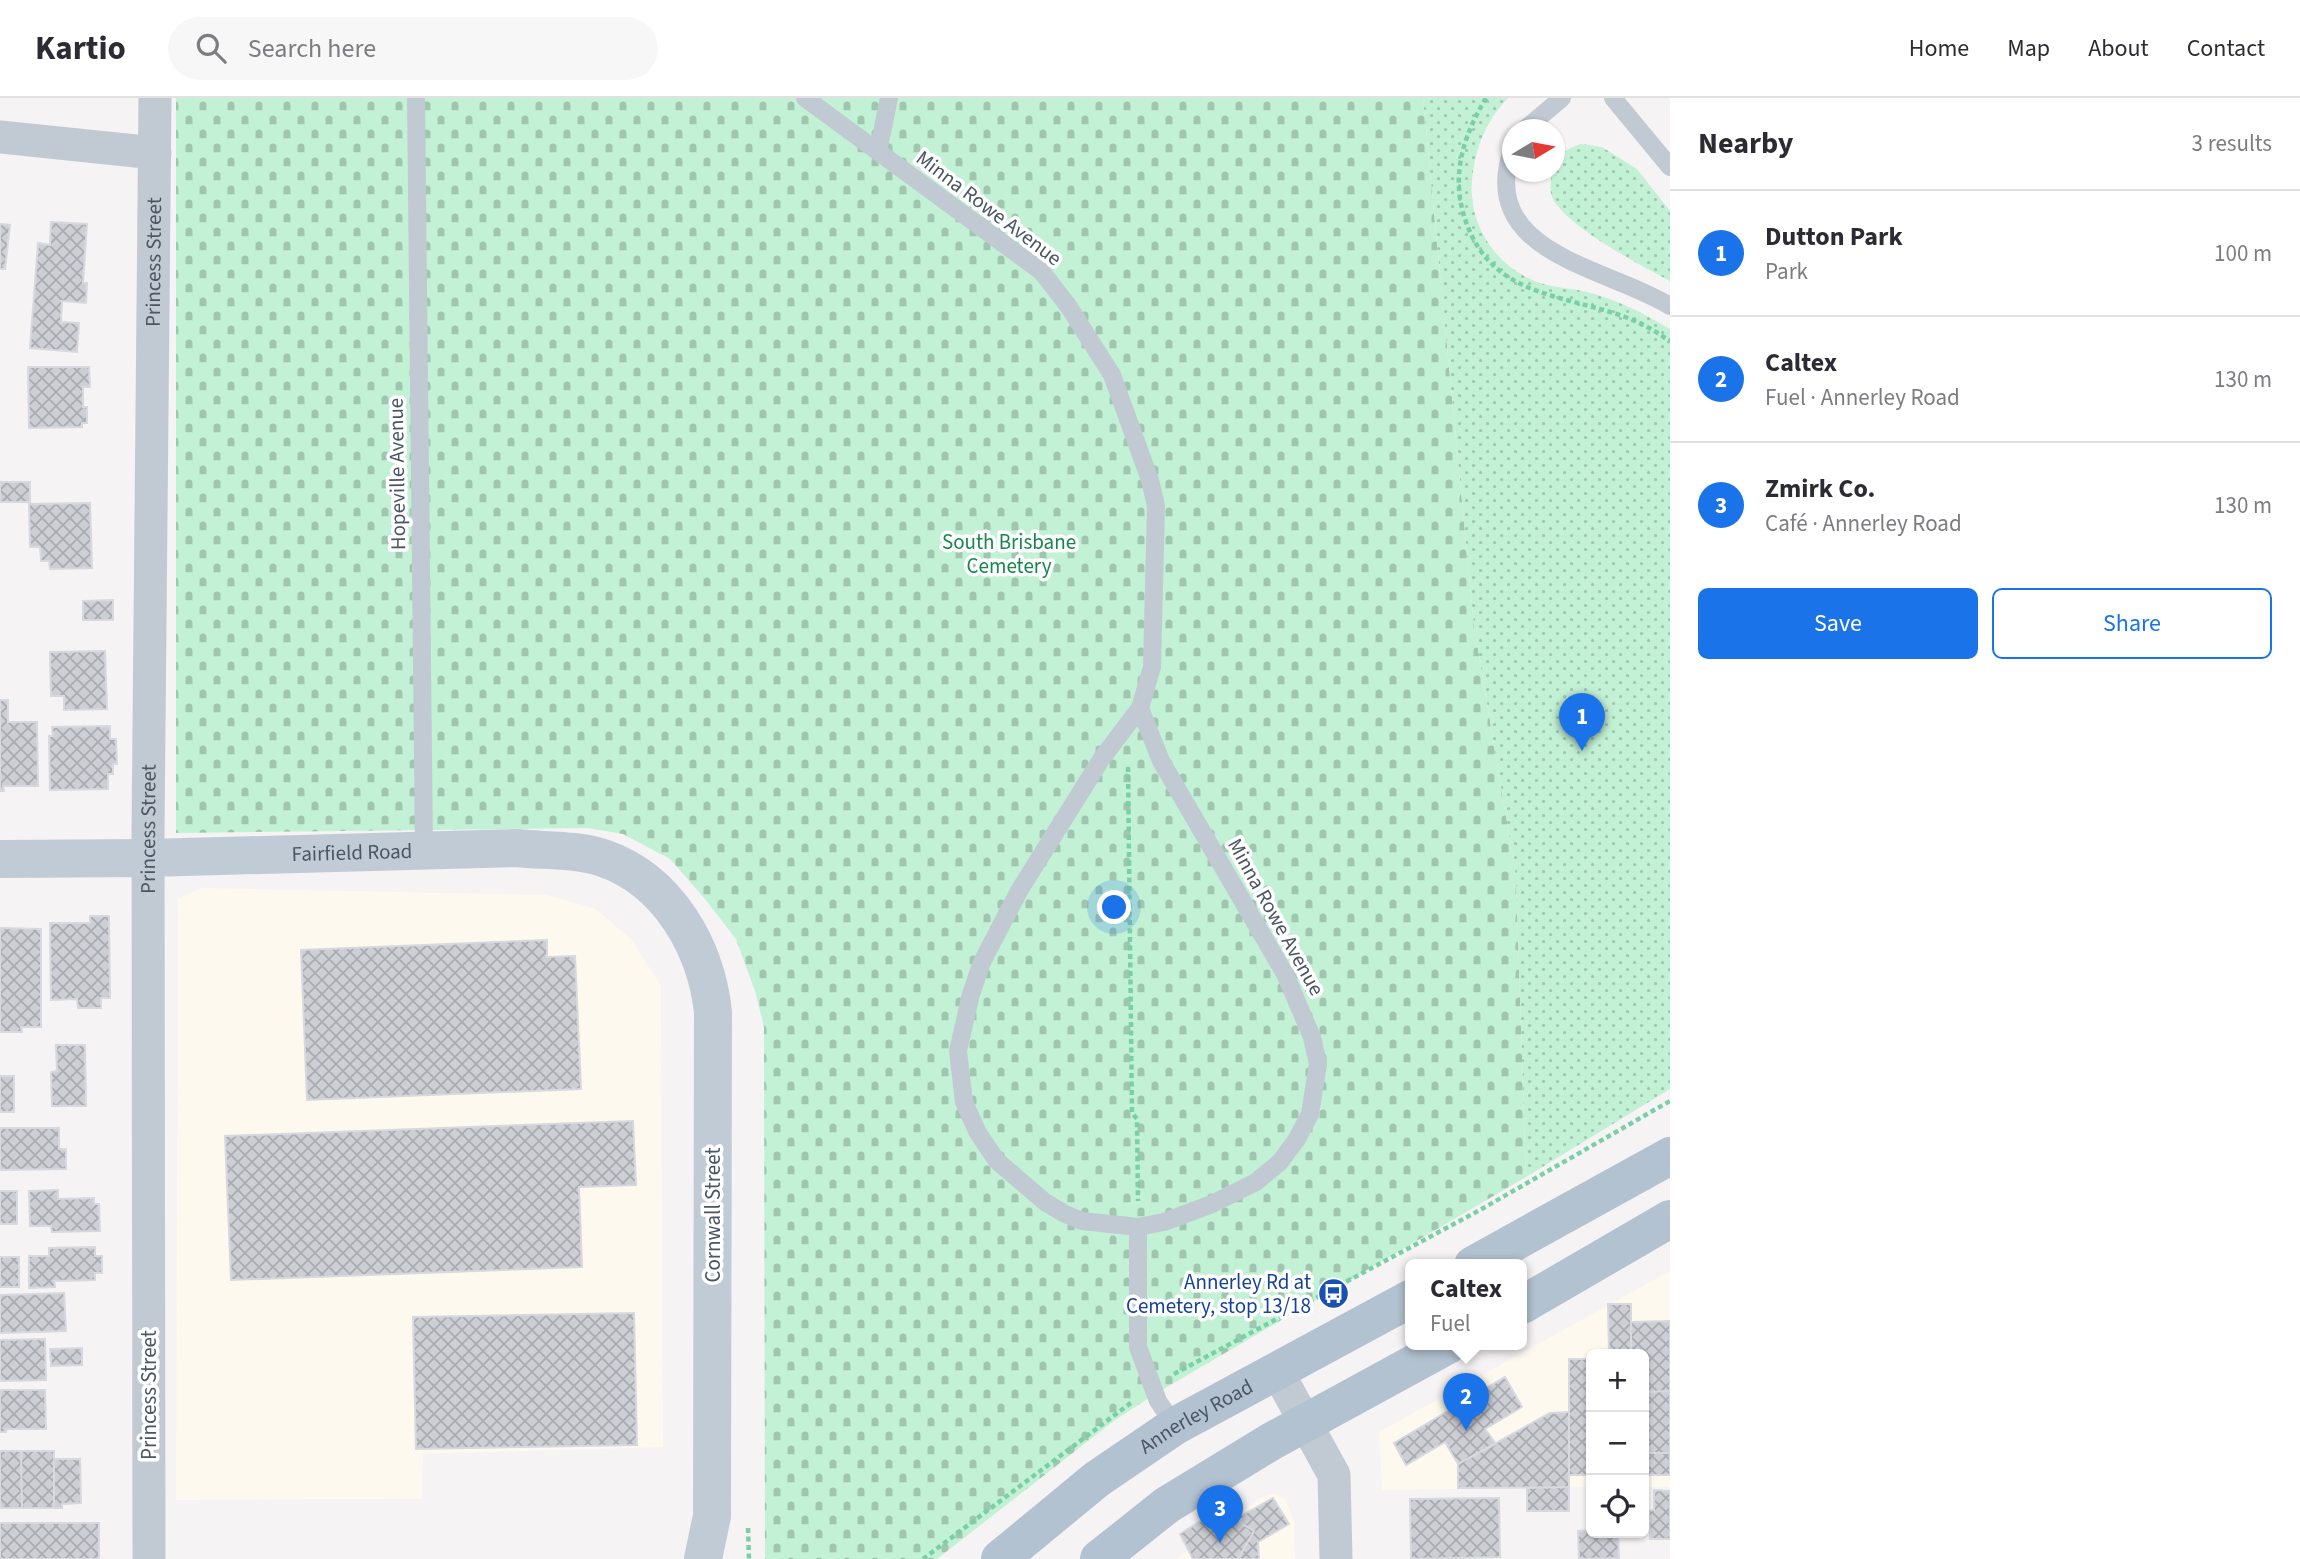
<!DOCTYPE html>
<html lang="en">
<head>
<meta charset="utf-8">
<style>
	:root { --surface:#fff; --page:#f7f7f7; --text:#2b2b33; --muted:#7c7c81; --line:#e1e1e2; --accent:#1a73e8 }
	body { margin:0; font-family:"Source Sans 3",sans-serif; background:var(--page); color:var(--text) }
	.controls { position:absolute; right:21px; bottom:21px; display:grid; overflow:hidden; border-radius:10px; box-shadow:0 2px 5px #0004 }
	.controls button { width:63px; height:63px; display:grid; place-items:center; padding:0; border:0; border-bottom:2px solid var(--line); background:var(--surface); color:var(--text); font:35px sans-serif }
	.compass { position:absolute; left:1502px; top:21px; width:63px; height:63px; border-radius:50%; background:var(--surface); box-shadow:0 2px 5px #0004; rotate:80deg }
	.you { position:absolute; left:1115px; top:810px; width:24px; height:24px; margin:-18px; border:5px solid #fff; border-radius:50%; background:#1a73e8; box-shadow:0 0 0 10px #1a73e833 }
	.badge { display:grid; place-items:center; width:46px; height:46px; border-radius:50%; background:var(--accent); color:#fff; font-size:23px; font-weight:700 }
	.pin { position:absolute; translate:-50% -58px; filter:drop-shadow(0 2px 4px #0008) }
	.pin::after { content:''; position:absolute; top:37px; width:24px; height:21px; background:inherit; clip-path:polygon(0 0,100% 0,50% 100%) }
	.popup { position:absolute; left:1405px; top:1161px; width:122px; height:91px; box-sizing:border-box; display:grid; place-content:center; border-radius:10px; background:var(--surface); filter:drop-shadow(0 2px 5px #0005); font-size:23px; white-space:nowrap; color:var(--muted) }
	.popup b { font-size:26px; color:var(--text) }
	.popup::after { content:''; position:absolute; left:50%; top:100%; margin-left:-14px; border:14px solid transparent; border-top-color:var(--surface) }
	.list { margin:0; padding:0; list-style:none }
	h2 { display:flex; justify-content:space-between; align-items:center; height:91px; margin:0; padding:0 28px; font-size:30px }
	h2 small { font-size:23px; font-weight:400; color:var(--muted) }
	.list li { display:grid; grid-template-columns:46px 1fr auto; gap:21px; align-items:center; box-sizing:border-box; height:126px; padding:0 28px; border-top:2px solid var(--line) }
	.list b { display:block; font-size:26px; white-space:nowrap }
	.list p { margin:0; font-size:23px; white-space:nowrap; color:var(--muted) }
	.list em { font-size:23px; font-style:normal; color:var(--muted) }
	.actions { display:flex; gap:14px; padding:21px 28px }
	.actions a { flex:1; padding:16px 0; border:2px solid var(--accent); border-radius:10px; text-align:center; font-size:24px; color:var(--accent) }
	.actions .main { background:var(--accent); color:#fff }
	.icon { flex:none; width:38px; height:38px; fill:none; stroke:currentColor; stroke-width:2; stroke-linecap:round; stroke-linejoin:round }
	.map { position:relative; flex:none; width:1670px; height:1461px; overflow:hidden }
	header { display:flex; align-items:center; gap:42px; box-sizing:border-box; height:98px; padding:0 35px; background:var(--surface); border-bottom:2px solid var(--line) }
	header strong { font-size:33px }
	nav { display:flex; gap:38px; margin-inline-start:auto; font-size:24px }
	.search { width:490px; height:63px; background:var(--page); display:flex; align-items:center; gap:18px; box-sizing:border-box; padding:0 24px; border-radius:38px; color:var(--muted); font-size:26px }
	main { display:flex }
	aside { flex:1; background:var(--surface) }
	.map>svg:first-child { display:block }
	.commercial { fill:#fdf9ef }
	.cemetery { fill:url(#cemetery-stones) }
	.park { fill:url(#park-dots) }
	.building { fill:url(#building-cross-hatch); stroke:#d7d9de; stroke-width:2 }
	.lines { fill:none; stroke-linecap:round; stroke-linejoin:round }
	.path { stroke:#7ad0a6; stroke-width:4.5; stroke-dasharray:5 3.5; stroke-linecap:butt }
	.lane { stroke:#c1cad2; stroke-width:18 }
	.street { stroke:#c1cad2; stroke-width:33 }
	.secondary { stroke:#c1cbd6; stroke-width:38 }
	.primary { stroke:#b3c2d1; stroke-width:38 }
	.labels { text-anchor:middle; stroke-width:7; stroke-linejoin:round; paint-order:stroke }
	.street-label { font-size:21px; fill:#4a5661; stroke:#fff }
	.park-label { font-size:21px; fill:#17864f; stroke:#fff }
	.transit-label { font-size:21px; fill:#164399; stroke:#fff; text-anchor:end }
</style>
</head>
<body>
<header>
<strong>Kartio</strong>
<div class="search"><svg class="icon" aria-label="search" viewBox="0 0 24 24"><circle cx="10" cy="10" r="6"/><path d="M15 15l6 6"/></svg>Search here</div>
<nav><a>Home</a><a>Map</a><a>About</a><a>Contact</a></nav>
</header>
<main>
<div class="map">
<svg width="1670" height="1461" viewBox="0 0 1670 1461">
	<defs>
		<pattern id="cemetery-stones" width="16" height="16" patternUnits="userSpaceOnUse" patternTransform="scale(1.75)"><rect width="16" height="16" fill="#c3f1d5"/><path d="M2 7V4a2 2 0 0 1 4 0v3zM10 15v-3a2 2 0 0 1 4 0v3z" fill="#a0c6b0"/></pattern>
		<pattern id="park-dots" width="8" height="8" patternUnits="userSpaceOnUse" patternTransform="scale(1.75)"><rect width="8" height="8" fill="#c3f1d5"/><path d="M2 2h.1M6 6h.1" fill="none" stroke="#a0c6b0" stroke-width="1.8" stroke-linecap="round"/></pattern>
		<pattern id="building-cross-hatch" width="8" height="8" patternUnits="userSpaceOnUse" patternTransform="scale(1.75)"><rect width="8" height="8" fill="#cdcfd5"/><path d="M0 0l8 8M0 8l8-8" fill="none" stroke="#a8abb0"/></pattern>
	</defs>
	<rect width="100%" height="100%" fill="#f5f3f3"/>
	<path class="commercial" d="M201,790L547,797L594,810L631,841L661,888L663,1349L423,1356L422,1401L176,1402L178,801Z
		M1670,1173V1389H1644V1256H1591V1389L1382,1392L1379,1334Z
		M1274,1395L1285,1401L1294,1423L1295,1461H1176L1262,1399Z"/>
	<path class="cemetery" d="M176,0H1423L1474,527L1516,778L1526,1079L1155,1296L1115,1322L937,1461H765L764,929L756,896L736,841L705,801L670,761L623,736L588,730L176,735Z"/>
	<path class="park" d="M1423,0H1508C1486,23 1475,50 1472,82C1468,127 1496,170 1540,185C1556,190 1571,190 1587,194C1616,201 1645,216 1670,231V991L1526,1079L1516,778L1474,527Z
		M1581,46L1602,49L1637,71L1670,113V183C1642,168 1559,125 1551,96C1550,88 1551,81 1552,74H1554C1555,58 1567,50 1581,46Z"/>
	<path class="building" d="M51,124L87,126L83,185H87L86,205L62,203L61,224L79,225L77,254L30,250L38,145L50,147Z
		M0,126L10,127L5,171H0Z
		M28,269H89L90,289H83V309H87V325H82V329L29,330Z
		M0,384H30V404H0Z
		M90,405L92,470L50,471L49,463H41L40,449H30L29,406Z
		M113,502V522H83V503Z
		M105,553L107,611L64,612V598H51L50,554Z
		M0,602H8V624H37L38,688H3L4,693H0Z
		M110,628V641H116L117,666H113V676H108V691L50,692L49,638H53L52,629Z
		M90,818H109L110,900H101V910H78L77,901L51,902L50,825H90Z
		M0,830L41,831V929H21L22,934H0Z
		M547,842V859L575,858L581,991L307,1002L301,852Z
		M56,947H85L86,1008H52L51,974L57,973Z
		M0,978H14V1014H0Z
		M633,1023L636,1087L579,1089L582,1169L231,1182L225,1038Z
		M0,1030H59V1051H66V1071L0,1072Z
		M58,1092V1101L94,1100V1106H99L100,1133L52,1134L51,1128H30L29,1093Z
		M0,1093H17V1126H0Z
		M95,1149V1158H102V1175H95V1182L54,1183L55,1189L29,1190V1158H49V1150Z
		M0,1159H19V1189H0Z
		M64,1195L66,1233L0,1235V1197Z
		M1608,1206H1631V1256H1609Z
		M634,1215L637,1347L416,1351L413,1219Z
		M1670,1223V1293L1644,1294V1256H1631V1224Z
		M45,1241L46,1282L0,1283V1242Z
		M82,1250V1267L51,1268L50,1251Z
		M1569,1261H1591V1377H1569Z
		M1505,1279L1522,1309L1485,1331L1496,1346L1458,1366L1445,1344L1406,1367L1394,1345Z
		M0,1292H45L46,1331H6V1334H0Z
		M1670,1293V1355H1644V1294Z
		M1569,1314V1389L1458,1390V1366L1550,1315Z
		M0,1353H21L22,1410H0Z
		M21,1353H54V1410H22Z
		M1644,1355H1670V1377H1644Z
		M54,1361H80L81,1405L62,1406V1410H54Z
		M1569,1389V1413H1527V1390Z
		M1654,1392L1670,1393V1441H1650L1649,1413L1654,1412Z
		M1273,1400L1289,1426L1258,1444L1259,1461H1238L1254,1433L1244,1427L1239,1419Z
		M1499,1400L1500,1459L1411,1461L1410,1401Z
		M1219,1411L1254,1433L1238,1461H1193L1180,1436Z
		M0,1425H99V1461H0Z
		M1591,1432V1435H1618L1619,1460L1579,1461L1578,1433Z"/>
	<g class="lines">
		<path class="path" d="M1486,0C1464,37 1451,75 1464,118C1495,220 1602,188 1670,244
			M1128,669L1132,1015L1137,1021L1138,1103
			M1174,1276L1480,1112L1670,1003
			M748,1430L749,1461
			M923,1461L1132,1304"/>
		<path class="lane" d="M416,0L424,751
			M805,0L1042,174L1069,209L1112,277L1150,382L1156,408L1152,569L1140,610L1102,660L1019,793L982,864L971,896L958,953L964,1004L978,1035L997,1063L1045,1104L1065,1116L1082,1123L1138,1129L1164,1124L1212,1106L1256,1084L1280,1064L1297,1041L1310,1016L1318,966L1312,939L1285,876L1161,663L1140,610
			M1613,0L1670,69
			M1524,32L1562,0
			M1512,52C1477,156 1607,169 1670,208
			M878,54L889,0
			M1138,1129V1249L1158,1303L1175,1328"/>
		<g class="street">
			<path d="M0,39L155,55"/>
			<path d="M1277,1273L1334,1377L1336,1461"/>
			<path id="s1" d="M149,1461L148,734L155,0"/>
		</g>
		<path class="secondary" id="s2" d="M0,761L149,760L517,750C544,753 576,751 603,760C668,782 706,849 713,914L712,1418L703,1461"/>
		<g class="primary">
			<path d="M1473,1167L1670,1058"/>
			<path d="M1522,1207L1670,1121"/>
			<path id="s3" d="M1000,1461L1097,1381L1175,1328L1410,1201"/>
			<path d="M1099,1461L1167,1407L1272,1343L1448,1247"/>
		</g>
	</g>
	<defs>
		<symbol id="bus-disc" viewBox="-11 -11 22 22"><circle r="9.5" fill="#1a4fb4" stroke="#fff"/><path d="M-5-6H5V4H4V6H2V4H-2V6H-4V4H-5ZM-3.5-4V0h7V-4ZM-3.5 1.2v1.5H-2V1.2ZM2 1.2v1.5H3.5V1.2Z" fill="#fff"/></symbol>
	</defs>
	<g fill-rule="evenodd">
		<use href="#bus-disc" x="1316" y="1178" width="35" height="35"/>
	</g>
	<g class="labels">
		<g class="street-label">
			<text transform="translate(989 110) rotate(37)" y="7">Minna Rowe Avenue</text>
			<text dy="7" stroke="none"><textPath href="#s1" startOffset="1297">Princess Street</textPath></text>
			<text transform="translate(397 376) rotate(-91)" y="7">Hopeville Avenue</text>
			<text dy="7" stroke="none"><textPath href="#s1" startOffset="730">Princess Street</textPath></text>
			<text dy="7" stroke="none"><textPath href="#s2" startOffset="352">Fairfield Road</textPath></text>
			<text transform="translate(1276 819) rotate(61)" y="7">Minna Rowe Avenue</text>
			<text transform="translate(713 1117) rotate(-90)" y="7">Cornwall Street</text>
			<text transform="translate(149 1297) rotate(-90)" y="7">Princess Street</text>
			<text dy="7" stroke="none"><textPath href="#s3" startOffset="243">Annerley Road</textPath></text>
		</g>
		<g class="park-label">
			<text x="1009" y="451">South Brisbane<tspan x="1009" dy="24">Cemetery</tspan></text>
		</g>
		<g class="transit-label">
			<text x="1311" y="1191">Annerley Rd at<tspan x="1311" dy="24">Cemetery, stop 13/18</tspan></text>
		</g>
	</g>
</svg>
<div class="controls">
<button>+</button>
<button>−</button>
<button><svg class="icon" aria-label="locate" viewBox="0 0 24 24"><circle cx="12" cy="12" r="6"/><path d="M12 2v4M12 18v4M2 12h4M18 12h4"/></svg></button>
</div>
<svg class="compass" viewBox="-18 -18 36 36"><path d="M0-13l5 13h-10z" fill="#e53935"/><path d="M0 13l5-13h-10z" fill="#7c7c81"/></svg>
<div class="you"></div>
<div class="pin badge" style="left:1582px;top:653px">1</div>
<div class="pin badge" style="left:1466px;top:1333px">2</div>
<div class="popup"><b>Caltex</b>Fuel</div>
<div class="pin badge" style="left:1220px;top:1445px">3</div>
</div>
<aside>
<h2>Nearby<small>3 results</small></h2>
<ul class="list">
<li><span class="badge">1</span><div><b>Dutton Park</b><p>Park</p></div><em>100 m</em></li>
<li><span class="badge">2</span><div><b>Caltex</b><p>Fuel · Annerley Road</p></div><em>130 m</em></li>
<li><span class="badge">3</span><div><b>Zmirk Co.</b><p>Café · Annerley Road</p></div><em>130 m</em></li>
</ul>
<div class="actions"><a class="main">Save</a><a>Share</a></div>
</aside>
</main>
</body>
</html>
